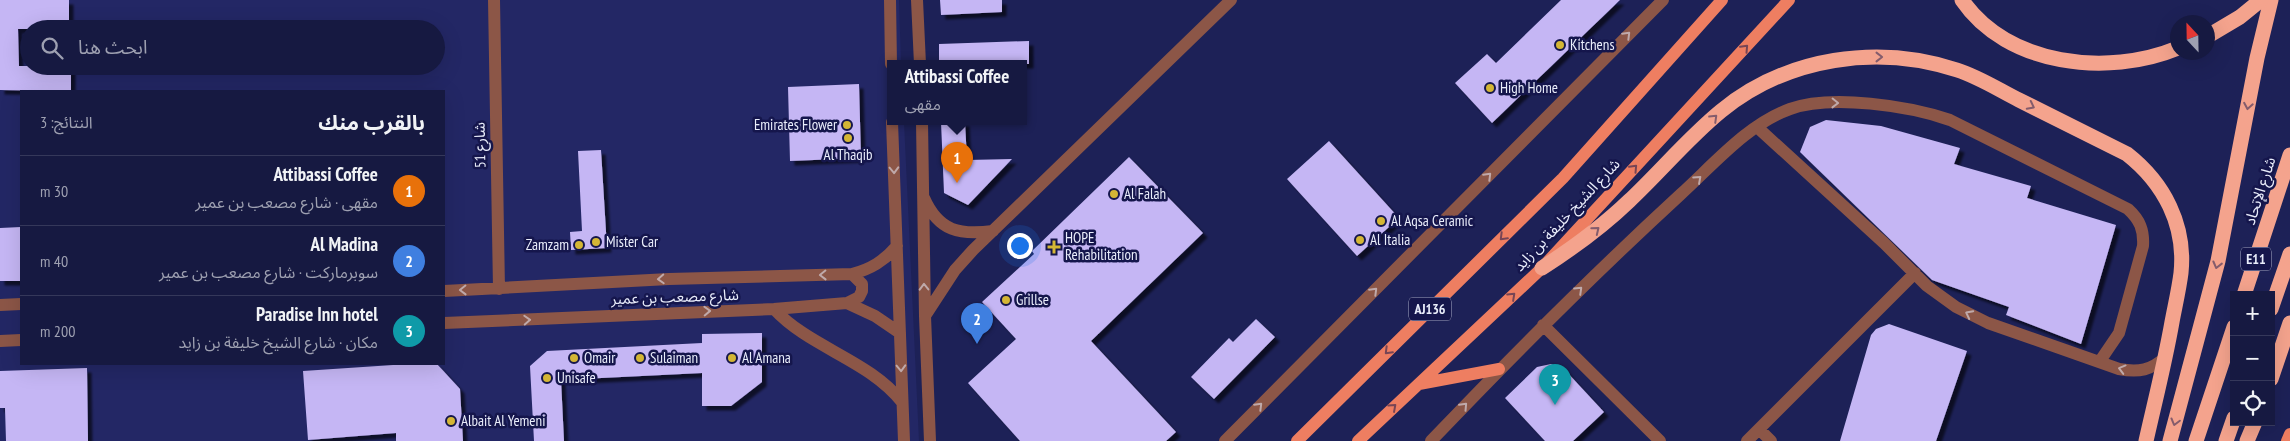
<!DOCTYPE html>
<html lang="ar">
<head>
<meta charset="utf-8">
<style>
	:root { --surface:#161941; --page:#1f2248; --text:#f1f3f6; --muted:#9ea0b1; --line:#35385a; --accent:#d4b635 }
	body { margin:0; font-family:"PT Sans Narrow","Noto Sans Arabic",sans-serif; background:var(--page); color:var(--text); direction:rtl }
	.controls { position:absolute; right:15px; bottom:15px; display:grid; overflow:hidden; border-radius:0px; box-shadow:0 5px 20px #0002 }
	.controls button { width:45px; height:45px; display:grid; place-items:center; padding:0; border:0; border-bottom:1px solid var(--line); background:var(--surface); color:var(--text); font:25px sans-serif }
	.compass { position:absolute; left:2170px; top:15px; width:45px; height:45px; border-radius:50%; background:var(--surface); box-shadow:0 5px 20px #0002; rotate:338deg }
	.you { position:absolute; left:1019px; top:245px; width:18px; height:18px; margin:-12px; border:4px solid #fff; border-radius:50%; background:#1a73e8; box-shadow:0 0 0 8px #1a73e833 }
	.badge { display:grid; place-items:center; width:32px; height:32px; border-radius:50%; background:var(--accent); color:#fff; font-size:16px; font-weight:700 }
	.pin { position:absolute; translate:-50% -41px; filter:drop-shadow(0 1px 2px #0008) }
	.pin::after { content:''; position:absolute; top:26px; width:18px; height:15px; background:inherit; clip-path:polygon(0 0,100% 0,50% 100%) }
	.popup { position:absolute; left:887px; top:60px; width:140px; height:65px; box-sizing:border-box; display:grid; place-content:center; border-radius:0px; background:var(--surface); filter:drop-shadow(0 1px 4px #0005); font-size:16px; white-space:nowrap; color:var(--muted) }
	.popup b { font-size:19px; color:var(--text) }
	.popup::after { content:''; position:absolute; left:50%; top:100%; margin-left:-10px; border:10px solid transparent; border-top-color:var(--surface) }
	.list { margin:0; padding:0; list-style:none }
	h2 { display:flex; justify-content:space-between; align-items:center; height:65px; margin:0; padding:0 20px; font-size:21px }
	h2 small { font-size:16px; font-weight:400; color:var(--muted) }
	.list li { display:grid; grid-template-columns:32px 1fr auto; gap:15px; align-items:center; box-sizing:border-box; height:70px; padding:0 20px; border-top:1px solid var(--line) }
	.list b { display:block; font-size:19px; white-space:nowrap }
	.list p { margin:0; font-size:16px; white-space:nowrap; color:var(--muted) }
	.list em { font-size:16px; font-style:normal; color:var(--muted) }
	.icon { flex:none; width:28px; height:28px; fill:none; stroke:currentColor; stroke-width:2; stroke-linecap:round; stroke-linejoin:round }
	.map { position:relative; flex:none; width:2290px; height:441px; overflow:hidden; direction:ltr }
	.search { position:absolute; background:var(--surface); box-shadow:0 5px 20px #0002; left:20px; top:20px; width:425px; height:55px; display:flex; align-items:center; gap:12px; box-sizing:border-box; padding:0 18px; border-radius:28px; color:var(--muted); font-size:19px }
	.panel { position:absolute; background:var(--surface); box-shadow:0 5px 20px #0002; left:20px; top:90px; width:425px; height:275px; border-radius:0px; direction:rtl }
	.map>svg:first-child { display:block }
	.built { fill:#232765; fill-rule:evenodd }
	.building { fill:#c5b6f4; filter:url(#shadow) }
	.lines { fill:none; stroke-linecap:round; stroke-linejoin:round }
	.minor { stroke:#8c5647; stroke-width:12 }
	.major { stroke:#ee7e61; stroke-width:12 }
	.highway { stroke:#f4a38d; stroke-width:15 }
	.highway-bridge { stroke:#f4a38d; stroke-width:15 }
	.oneway { stroke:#bfa9aa }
	.oneway2 { stroke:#774555 }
	.oneway3 { stroke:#845c6c }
	.poi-dot { fill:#d4b635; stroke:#15164c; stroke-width:2 }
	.labels { text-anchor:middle; stroke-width:5; stroke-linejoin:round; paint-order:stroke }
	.shield { fill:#15164c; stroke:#a9acc6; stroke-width:1 }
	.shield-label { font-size:14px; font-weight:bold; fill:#e9edfb }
	.poi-label { font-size:15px; fill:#e9edfb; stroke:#15164c; text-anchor:start }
	.street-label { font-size:15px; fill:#e9edfb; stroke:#15164c }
</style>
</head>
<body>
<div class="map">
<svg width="2290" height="441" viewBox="0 0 2290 441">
	<defs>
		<filter id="shadow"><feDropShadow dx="4.5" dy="4.5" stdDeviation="1" flood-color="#0009"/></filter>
	</defs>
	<rect width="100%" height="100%" fill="#1d2157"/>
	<path class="built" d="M0,0H899L901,64H891V122H904L919,441H0ZM29,29H436V66H29ZM21,91H444V364H21Z"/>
	<path class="building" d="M0,0H69V29H18L19,66H71V91L0,90Z
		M940,0H1002V12L941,15Z
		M1561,0H1620L1492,123L1455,83L1487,54L1496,63Z
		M1029,41V64H939V44Z
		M859,84L861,158L790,161L788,87Z
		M1826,120L1881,126L1960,148L1954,164L2031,186L2027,198L2116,225L2081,344L2006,315L2009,307L1932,280L1800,152L1810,127Z
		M941,122H965L967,160L1012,159L968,205L944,193Z
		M1329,141L1399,218L1357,256L1287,179Z
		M601,150L607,248L571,250L570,232L582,231L578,151Z
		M1129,157L1203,233L1091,341L1176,432L1166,441H1020L968,383L1016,339L982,302L1034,254L1032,251Z
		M21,227V281H0V228Z
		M1256,319L1275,337L1214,399L1191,377L1229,338L1233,342Z
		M1889,324L1967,351L1936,441H1840L1871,335L1876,329Z
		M762,333V382L731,406H702V373L561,380L564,441H534L530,366L547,351L702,343V334Z
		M408,364H437L460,389L463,441H396V433L308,440L303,371Z
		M1551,364L1565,370L1604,412L1573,441H1545L1505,398L1537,367Z
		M87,368L88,441H6L5,408H0V371Z"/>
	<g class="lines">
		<path class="minor" d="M494,0L499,289
			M890,0L891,64
			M917,0L920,64
			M892,122L904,441
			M922,122L925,316L930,441
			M1757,127L1884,243L1927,286L1956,307L1988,323L2119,369C2139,373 2151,370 2166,357
			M924,198C939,232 960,235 993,231
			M444,291L669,279L852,274C871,269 884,261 897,246
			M847,303L859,297L862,291V284L852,274
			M0,305L21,304
			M774,309C810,348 869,360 902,402
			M925,316L955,270L973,250L1231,0
			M444,323L774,309L847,303L875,316L900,333
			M1543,325L1660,441
			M0,341L21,340
			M1759,429L1771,441
			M1225,441L1663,0
			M1431,441C1512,356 1594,274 1681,194C1714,164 1748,124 1790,109C1831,94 1910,106 1950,120L2128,209C2140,220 2144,230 2143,246L2119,333L2100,361
			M1747,441L1915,273"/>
		<path class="major" d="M1419,384L1499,369
			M1297,441L1563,178L1722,0
			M1358,441L1542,268L1789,0
			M2287,441L2290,434"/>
		<path class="highway" d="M1962,0C2007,66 2108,77 2178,48
			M1542,268C1573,248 1602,227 1629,201C1660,172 1688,138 1721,111C1787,57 1878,44 1957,70C1979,77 1999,90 2019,100C2055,118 2091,136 2127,154C2164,183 2186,225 2181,273C2179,289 2175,306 2172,322C2165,362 2155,401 2146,441
			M2244,295L2290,155
			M2271,309L2290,254
			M2271,379L2290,323
			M2170,441L2218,261L2257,58L2271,0
			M2196,441L2234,327
			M2226,441L2234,418
			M2247,441L2255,422"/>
		<path class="highway-bridge" d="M2208,36L2240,17L2261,0"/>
	</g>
	<defs><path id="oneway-chevron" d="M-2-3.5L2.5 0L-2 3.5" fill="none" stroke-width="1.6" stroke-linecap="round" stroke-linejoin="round" transform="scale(1.25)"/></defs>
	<g class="oneway">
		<use href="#oneway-chevron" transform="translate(1627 35) rotate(-45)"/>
		<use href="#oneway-chevron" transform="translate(1835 103) rotate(1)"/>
		<use href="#oneway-chevron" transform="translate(894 170) rotate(88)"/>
		<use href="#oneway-chevron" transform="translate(1488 176) rotate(-45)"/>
		<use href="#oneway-chevron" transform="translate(1698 179) rotate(-42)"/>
		<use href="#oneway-chevron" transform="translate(823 275) rotate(179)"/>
		<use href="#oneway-chevron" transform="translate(661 279) rotate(177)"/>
		<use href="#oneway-chevron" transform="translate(924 287) rotate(-91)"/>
		<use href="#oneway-chevron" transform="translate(463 290) rotate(179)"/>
		<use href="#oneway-chevron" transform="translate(1579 290) rotate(-44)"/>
		<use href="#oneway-chevron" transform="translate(1374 291) rotate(-45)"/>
		<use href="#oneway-chevron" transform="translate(707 311) rotate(-2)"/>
		<use href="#oneway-chevron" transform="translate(1969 314) rotate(-153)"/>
		<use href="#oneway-chevron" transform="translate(527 320) rotate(-3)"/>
		<use href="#oneway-chevron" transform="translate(901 368) rotate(88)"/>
		<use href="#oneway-chevron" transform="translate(2122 369) rotate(-165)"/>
		<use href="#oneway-chevron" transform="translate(1259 406) rotate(-45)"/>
		<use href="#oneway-chevron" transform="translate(1464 406) rotate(-47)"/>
	</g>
	<g class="oneway2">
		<use href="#oneway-chevron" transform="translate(1745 48) rotate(-47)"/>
		<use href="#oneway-chevron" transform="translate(1634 168) rotate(-47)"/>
		<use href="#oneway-chevron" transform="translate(1503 237) rotate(135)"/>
		<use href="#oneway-chevron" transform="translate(1512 296) rotate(-43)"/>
		<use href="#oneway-chevron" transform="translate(1388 351) rotate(135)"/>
		<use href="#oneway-chevron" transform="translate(1393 407) rotate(-42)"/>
	</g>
	<g class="oneway3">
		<use href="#oneway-chevron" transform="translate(1879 57)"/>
		<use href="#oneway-chevron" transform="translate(2031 106) rotate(27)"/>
		<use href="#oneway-chevron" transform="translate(2248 106) rotate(100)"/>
		<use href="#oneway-chevron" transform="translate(1714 118) rotate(-44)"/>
		<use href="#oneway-chevron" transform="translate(1596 230) rotate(-39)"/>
		<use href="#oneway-chevron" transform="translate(2217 265) rotate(104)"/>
		<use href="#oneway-chevron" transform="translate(2175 422) rotate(105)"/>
	</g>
	<g class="poi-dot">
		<circle cx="1560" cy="45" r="5"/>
		<circle cx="1490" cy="88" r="5"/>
		<circle cx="847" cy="125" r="5"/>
		<circle cx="848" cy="138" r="5"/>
		<circle cx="1114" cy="194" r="5"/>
		<circle cx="1381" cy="221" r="5"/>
		<circle cx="1360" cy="240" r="5"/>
		<circle cx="596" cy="242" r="5"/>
		<circle cx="579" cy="245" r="5"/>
		<path d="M1051.5 239.5h5v5h5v5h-5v5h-5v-5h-5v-5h5z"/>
		<circle cx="1006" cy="300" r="5"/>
		<circle cx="574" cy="358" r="5"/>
		<circle cx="640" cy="358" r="5"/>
		<circle cx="732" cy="358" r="5"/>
		<circle cx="547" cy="378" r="5"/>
		<circle cx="451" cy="421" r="5"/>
	</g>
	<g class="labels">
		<g class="shield">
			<rect x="2241" y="247.5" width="30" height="23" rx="4"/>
			<rect x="1409" y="297.5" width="42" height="23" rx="4"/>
		</g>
		<g class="shield-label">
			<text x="2256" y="264">E11</text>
			<text x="1430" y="314">AJ136</text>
		</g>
		<g class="poi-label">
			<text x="1570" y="50">Kitchens</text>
			<text x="1500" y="93">High Home</text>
			<text x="837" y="130" text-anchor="end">Emirates Flower</text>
			<text x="848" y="160" text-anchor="middle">Al Thaqib</text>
			<text x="1124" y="199">Al Falah</text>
			<text x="1391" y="226">Al Aqsa Ceramic</text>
			<text x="1065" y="243">HOPE<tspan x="1065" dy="17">Rehabilitation</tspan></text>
			<text x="1370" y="245">Al Italia</text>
			<text x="606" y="247">Mister Car</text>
			<text x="569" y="250" text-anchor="end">Zamzam</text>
			<text x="1016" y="305">Grillse</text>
			<text x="584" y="363">Omair</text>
			<text x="650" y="363">Sulaiman</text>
			<text x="742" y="363">Al Amana</text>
			<text x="557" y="383">Unisafe</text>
			<text x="461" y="426">Albait Al Yemeni</text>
		</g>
		<g class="street-label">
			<text transform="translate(480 145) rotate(-91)" y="5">شارع 51</text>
			<text transform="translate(2260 191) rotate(-72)" y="5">شارع الإتحاد</text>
			<text transform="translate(1567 215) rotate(-47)" y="5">شارع الشيخ خليفة بن زايد</text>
			<text transform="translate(675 297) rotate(-2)" y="5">شارع مصعب بن عمير</text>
		</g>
	</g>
</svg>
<div class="controls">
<button>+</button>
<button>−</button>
<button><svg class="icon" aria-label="locate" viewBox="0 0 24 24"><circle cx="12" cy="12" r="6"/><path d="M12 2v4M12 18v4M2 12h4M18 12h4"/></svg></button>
</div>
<svg class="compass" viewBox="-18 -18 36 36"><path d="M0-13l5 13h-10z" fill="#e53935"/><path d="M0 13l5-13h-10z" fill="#9ea0b1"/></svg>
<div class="you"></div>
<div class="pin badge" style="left:957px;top:183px;background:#e8710a">1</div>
<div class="popup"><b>Attibassi Coffee</b>مقهى</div>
<div class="pin badge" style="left:977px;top:344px;background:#3f7fe0">2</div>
<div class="pin badge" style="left:1555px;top:405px;background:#0f9aa8">3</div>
<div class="search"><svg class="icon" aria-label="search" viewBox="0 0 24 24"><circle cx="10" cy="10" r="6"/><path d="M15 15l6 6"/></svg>ابحث هنا</div>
<section class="panel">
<h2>بالقرب منك<small>النتائج: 3</small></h2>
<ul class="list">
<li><span class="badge" style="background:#e8710a">1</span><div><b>Attibassi Coffee</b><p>مقهى · شارع مصعب بن عمير</p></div><em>30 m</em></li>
<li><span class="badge" style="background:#3f7fe0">2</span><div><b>Al Madina</b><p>سوبرماركت · شارع مصعب بن عمير</p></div><em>40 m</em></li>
<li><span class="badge" style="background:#0f9aa8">3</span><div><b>Paradise Inn hotel</b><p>مكان · شارع الشيخ خليفة بن زايد</p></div><em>200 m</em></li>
</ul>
</section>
</div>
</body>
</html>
